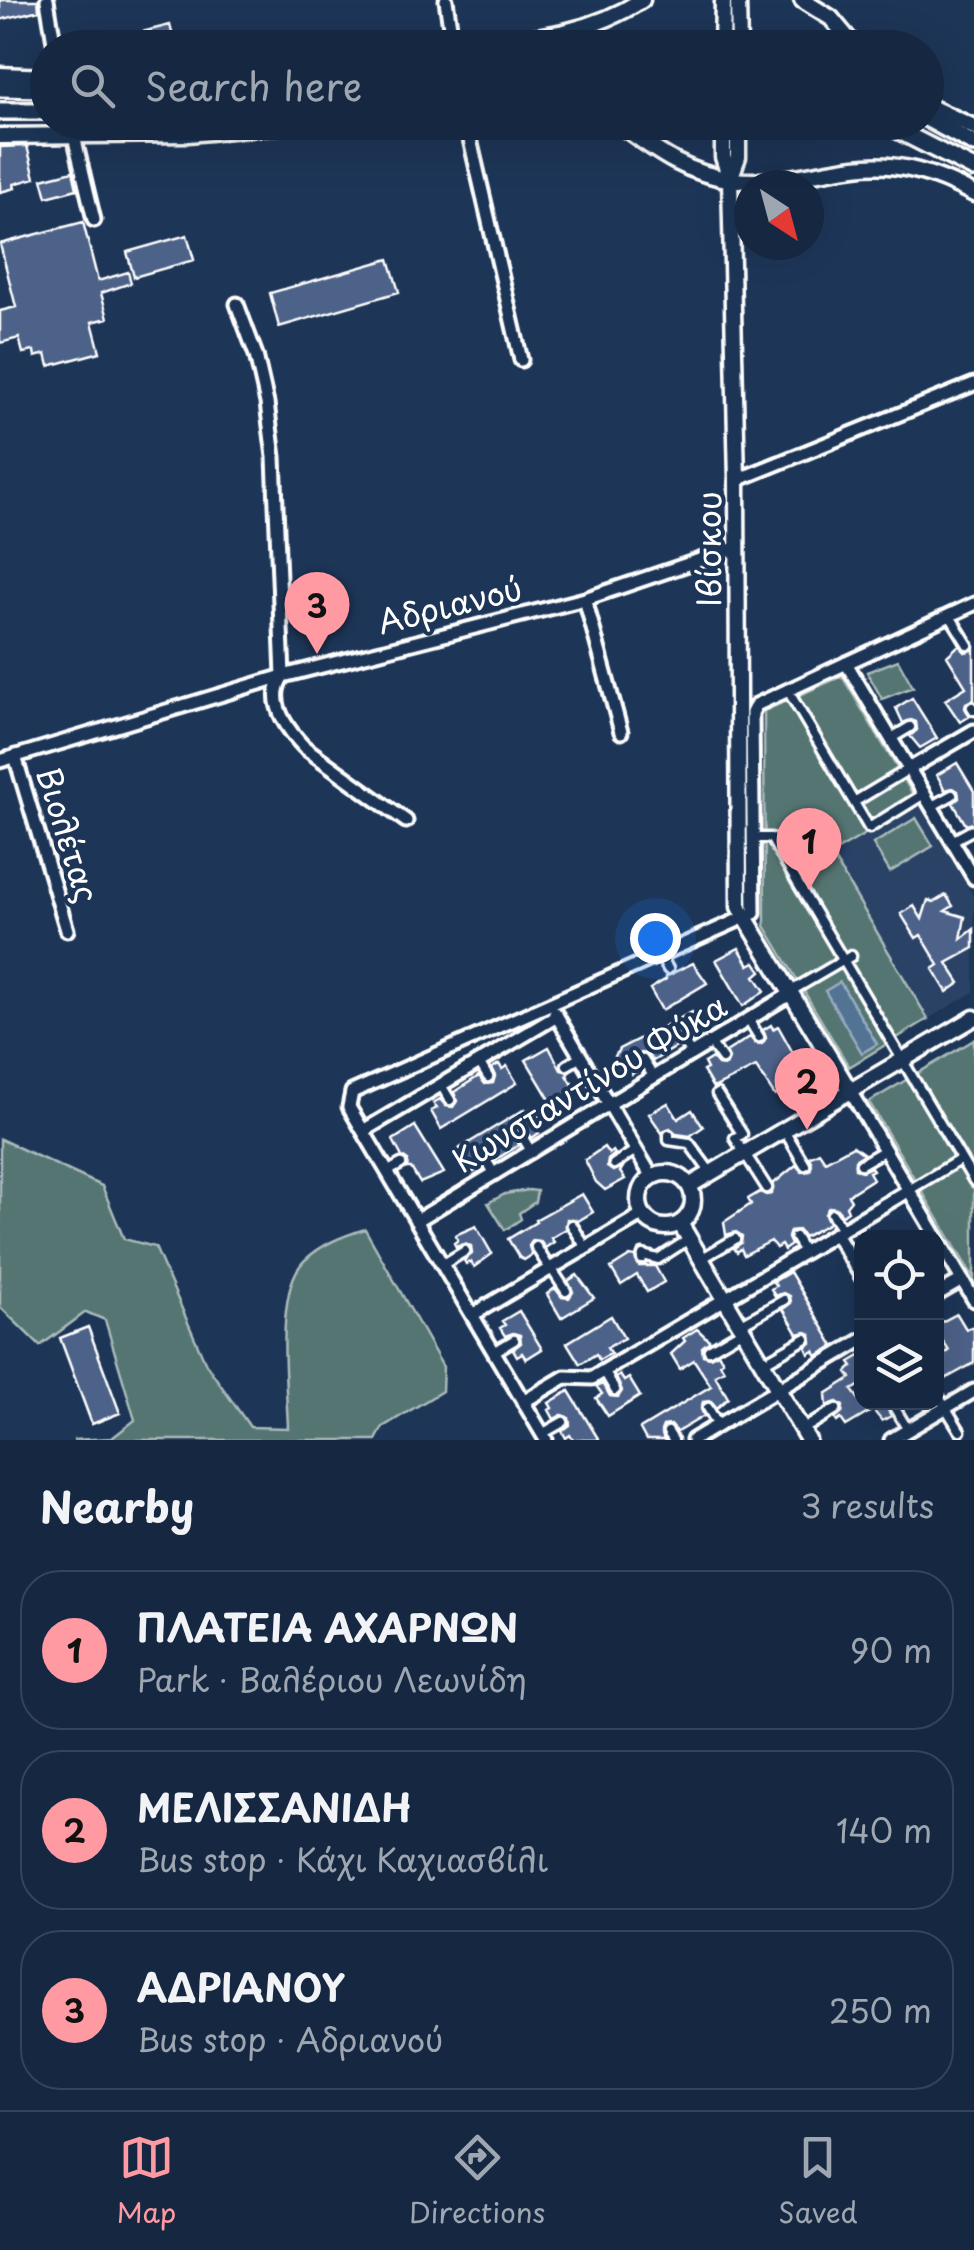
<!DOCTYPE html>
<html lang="en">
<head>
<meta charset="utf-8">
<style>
	:root { --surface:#162841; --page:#1f3048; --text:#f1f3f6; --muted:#9ea6b1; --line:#35445a; --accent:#ff9aa2 }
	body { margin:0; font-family:"Playpen Sans",sans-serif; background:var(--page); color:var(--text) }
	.controls { position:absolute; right:30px; bottom:30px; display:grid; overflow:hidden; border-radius:20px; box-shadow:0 10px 40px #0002 }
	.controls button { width:90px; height:90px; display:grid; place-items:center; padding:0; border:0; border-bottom:2px solid var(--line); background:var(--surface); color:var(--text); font:50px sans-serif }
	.compass { position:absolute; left:734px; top:170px; width:90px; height:90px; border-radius:50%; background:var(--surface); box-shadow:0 10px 40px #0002; rotate:144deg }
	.you { position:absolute; left:655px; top:938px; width:35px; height:35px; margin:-25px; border:8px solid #fff; border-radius:50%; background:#1a73e8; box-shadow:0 0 0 15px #1a73e833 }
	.badge { display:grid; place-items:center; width:65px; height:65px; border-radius:50%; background:var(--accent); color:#111; font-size:32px; font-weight:700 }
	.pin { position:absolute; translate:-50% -82px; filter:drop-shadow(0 2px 5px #0008) }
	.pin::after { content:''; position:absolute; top:52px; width:35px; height:30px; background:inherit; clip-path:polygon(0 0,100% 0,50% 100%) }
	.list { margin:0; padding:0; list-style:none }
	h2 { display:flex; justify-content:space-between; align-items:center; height:130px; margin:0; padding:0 40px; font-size:42px }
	h2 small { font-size:32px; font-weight:400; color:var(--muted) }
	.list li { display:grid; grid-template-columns:65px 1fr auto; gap:30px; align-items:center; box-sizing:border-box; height:160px; margin:0 20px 20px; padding:0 20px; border:2px solid var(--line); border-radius:40px }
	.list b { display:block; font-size:38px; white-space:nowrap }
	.list p { margin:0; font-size:32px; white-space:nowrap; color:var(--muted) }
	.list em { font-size:32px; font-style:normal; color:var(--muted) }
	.icon { flex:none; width:55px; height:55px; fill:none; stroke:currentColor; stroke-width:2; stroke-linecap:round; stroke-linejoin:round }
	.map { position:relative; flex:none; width:974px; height:1440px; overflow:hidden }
	.search { position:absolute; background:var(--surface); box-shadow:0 10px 40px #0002; left:30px; right:30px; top:30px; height:110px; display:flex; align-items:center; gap:25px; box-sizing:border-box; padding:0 35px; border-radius:55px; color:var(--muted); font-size:38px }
	.sheet { height:670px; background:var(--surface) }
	nav { display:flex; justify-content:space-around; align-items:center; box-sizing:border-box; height:140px; border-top:2px solid var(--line); background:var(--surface); font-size:28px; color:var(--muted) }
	nav a { display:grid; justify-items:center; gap:5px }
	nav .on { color:var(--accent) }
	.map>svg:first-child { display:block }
	.built { fill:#2b4266 }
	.green { fill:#547473; stroke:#aabab9; stroke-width:2.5 }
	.water { fill:#537395; stroke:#98abbf; stroke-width:2.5 }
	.building { fill:#4d6289; stroke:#fff; stroke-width:2.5 }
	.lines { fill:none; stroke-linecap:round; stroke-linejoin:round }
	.pedestrian-casing { stroke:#fff; stroke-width:15 }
	.minor-casing { stroke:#fff; stroke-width:19 }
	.tertiary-casing { stroke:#fff; stroke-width:21 }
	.secondary-casing { stroke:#fff; stroke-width:22 }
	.pedestrian { stroke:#1d3557; stroke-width:8 }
	.minor { stroke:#1d3557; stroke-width:11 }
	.tertiary { stroke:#1d3557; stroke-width:14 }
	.secondary { stroke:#1d3557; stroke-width:15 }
	.labels { text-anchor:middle; stroke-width:8; stroke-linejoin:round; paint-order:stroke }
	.street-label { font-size:32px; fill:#fff; stroke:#1d3557 }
</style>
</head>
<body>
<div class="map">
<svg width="974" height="1440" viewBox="0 0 974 1440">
	<rect width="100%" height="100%" fill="#1d3557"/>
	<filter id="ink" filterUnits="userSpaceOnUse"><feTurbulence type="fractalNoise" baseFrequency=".01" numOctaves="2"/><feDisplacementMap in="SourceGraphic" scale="20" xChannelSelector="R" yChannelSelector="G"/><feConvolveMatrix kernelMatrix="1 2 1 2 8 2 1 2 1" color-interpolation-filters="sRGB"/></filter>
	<g filter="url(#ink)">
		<path class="built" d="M918,803L974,897V992L928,1019L831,854Z"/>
		<path class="green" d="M898,660L913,687L882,699L867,672Z
			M842,676L918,803L831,854L928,1019L849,1067L765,926L764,711Z
			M916,818L933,846L890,872L873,844Z
			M974,1040V1279L869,1102Z
			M0,1139L102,1186L124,1239L155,1247L206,1364L250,1427L288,1428C287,1387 274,1291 304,1261C321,1244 343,1236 365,1229L443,1367L442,1391L383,1427L376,1440H73L112,1438L135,1420L105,1320L86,1312L40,1346L0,1307Z
			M529,1190L537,1191L535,1202L519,1213L521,1219L505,1230L488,1203L505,1194Z"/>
		<path class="water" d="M840,982L877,1044L862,1053L825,991Z"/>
		<path class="building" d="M0,0H38L39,10L0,20Z
			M170,25L176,48H125L122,37Z
			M27,146L35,178L14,184L15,188L0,192V147Z
			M73,171L77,189L47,197L42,179Z
			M83,222L98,281L128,272L131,283L101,293L108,318L92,322L100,352L49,366L46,354L35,357L34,351L23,353L19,338L0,343V311L16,307L0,244Z
			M187,235L194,260L134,277L127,252Z
			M389,259L399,292L279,327L270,293Z
			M959,645L965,652L974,649V700L966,703L965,708L970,716L960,722L945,700L966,687L947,656Z
			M912,698L937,738L920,748L910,736L917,730L916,722L911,720L903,723L896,708Z
			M957,763L974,791V823L966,825L953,803L959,798L958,791L953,788L945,790L937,775Z
			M946,895L953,906L945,911L965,917L961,939L974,929V948L947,963L960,983L947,992L933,969L939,965L921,935L916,938L901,914L914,906L922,919L928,900L934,902Z
			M739,948L749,965L755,962L761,971L755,976L765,991L743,1006L716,960Z
			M693,963L707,983L662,1010L650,989L666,979V976Z
			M692,1012L700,1024L695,1030L698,1035L691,1039L685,1032L678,1031L674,1038L678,1046L653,1061L647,1054L640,1053L636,1059L640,1069L632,1074L630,1069L621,1070L614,1058L619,1049Z
			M771,1025L773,1029L778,1026L807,1078L798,1083L792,1076L785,1075L781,1082L784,1090L775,1096L756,1067L713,1088L703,1071L707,1069L704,1063L712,1058L718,1065L725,1066L729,1059L726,1052L750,1037L755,1043L762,1044L766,1038L763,1030Z
			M549,1047L561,1070L569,1072L567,1075L576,1090L553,1105L526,1060Z
			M499,1064L502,1069L507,1066L517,1083L441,1129L431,1111L437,1108L433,1103L440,1099L446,1106L453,1107L457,1101L454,1092L479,1076L485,1084L493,1083L495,1076L492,1068Z
			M668,1103L678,1119L692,1110L703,1127L690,1136L676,1134L670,1128L662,1133L649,1114Z
			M532,1108L542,1122L536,1128L539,1133L532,1138L526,1130L519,1129L515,1135L519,1145L495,1160L489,1152L482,1151L478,1157L482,1167L474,1172L471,1167L463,1168L456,1157L460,1148L525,1109L526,1111Z
			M415,1126L444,1173L420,1183L411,1168H407L408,1161L402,1157L393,1140Z
			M853,1146L864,1154L855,1160V1169L862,1171L871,1167L873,1170L869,1172L873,1179L848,1195L851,1200L846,1206L848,1211L842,1215L836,1208L829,1207L825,1214L829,1223L804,1237L798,1230L790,1231L788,1238L791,1245L784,1250L781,1245L776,1248L771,1241L744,1255L741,1249L737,1252L734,1248L741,1243L742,1236L736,1232L726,1235L724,1222L751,1204L748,1199L760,1192L766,1195L772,1194L773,1184L796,1165L802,1172L810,1171L812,1164L809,1157L819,1152L825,1161Z
			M604,1147L609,1154L613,1151L615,1154L608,1160L607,1167L613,1171L623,1167L620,1172L625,1179L605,1190L596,1182L585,1160Z
			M582,1194L593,1212L578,1221L567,1219L566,1229L551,1238L554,1242L545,1248L540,1241L533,1240L529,1246L532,1255L524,1260L519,1257L508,1239L536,1222L535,1220Z
			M476,1226L492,1254L474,1267L471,1262L466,1264L464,1260L472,1254L471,1246L464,1244L456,1247L454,1243L458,1240L455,1235Z
			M630,1256L635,1257L639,1266H655L664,1282L647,1292L637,1275L621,1285L611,1268Z
			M790,1272L834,1346L817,1356L814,1351L809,1354L806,1347L812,1342L811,1334L806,1332L798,1334L783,1309L791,1303L790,1296L783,1293L775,1296L771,1289L776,1286L773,1282Z
			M577,1275L594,1298L561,1318L547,1294L555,1288L562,1297L569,1298L573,1292L568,1281Z
			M519,1311L542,1349L526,1359L522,1353L517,1356L513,1349L521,1343L520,1335L513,1333L505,1336L500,1328L505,1325L502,1321Z
			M957,1314L966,1329L974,1326V1363L936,1384V1359L949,1351L936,1330V1325Z
			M611,1316L624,1338L607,1348L611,1354L606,1356L599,1360L596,1354L580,1364L567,1343Z
			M88,1327L120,1413L92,1424L60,1338Z
			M697,1329L710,1341L702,1347L703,1355L710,1357L718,1353L723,1361L720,1363L724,1370L715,1375L728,1398L717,1408L711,1401L703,1402L701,1409L704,1416L677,1432L671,1425L663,1426L661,1431L664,1440H646L640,1429L711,1386L694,1360L680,1369L671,1354L685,1341L683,1338Z
			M862,1355V1384L852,1390L861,1402H888L887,1408L891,1416L882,1421L873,1410L846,1426L841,1419L837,1422L835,1419L842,1413L843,1406L837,1402L827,1406L826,1394L851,1378L847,1372L853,1366L850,1362Z
			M620,1375L624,1381L629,1378L640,1396L608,1416L596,1398L602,1394L597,1387L603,1384L610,1396L618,1397L622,1391L616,1378Z
			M569,1391L580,1409L599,1440H573L570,1435L566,1438L562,1431L570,1425L569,1418L562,1415L554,1419L549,1410L552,1408L549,1403Z"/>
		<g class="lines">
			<defs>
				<path id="pedestrian" d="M950,616L968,645
					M787,689L869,828L924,794
					M972,707L974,710
					M890,739L910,727
					M854,802L909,769
					M932,806L952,795
					M754,838H771L974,1181
					M952,841L972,830
					M660,955L668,969
					M791,991L851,956
					M748,1019L759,1037
					M681,1038L691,1053
					M710,1042L722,1059
					M643,1060L653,1076
					M479,1062L488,1077
					M567,1065L581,1057
					M788,1082L801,1101L811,1095L820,1109
					M441,1085L450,1100
					M717,1094L742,1134L735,1138L767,1188
					M784,1130L805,1165
					M669,1135V1140L689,1143L711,1173
					M522,1136L532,1153
					M485,1158L495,1175
					M614,1164L636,1150
					M861,1164L885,1150
					M387,1172L401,1164
					M909,1190L961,1159
					M832,1214L842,1229
					M572,1225L586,1248
					M795,1237L804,1252
					M536,1247L550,1269
					M642,1259L643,1255L658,1259L689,1239
					M701,1259L735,1239
					M442,1265L465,1251
					M551,1268L566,1291
					M740,1325L784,1300
					M709,1350L743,1330
					M494,1352L514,1340
					M763,1363L805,1339
					M604,1371L615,1390
					M936,1392L960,1431
					M894,1407L908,1430
					M708,1408L718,1425
					M802,1430L836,1409
					M668,1432L673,1440
					M542,1434L563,1422"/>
				<path id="minor" d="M47,0L55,48
					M446,0L453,47
					M466,122L521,360
					M74,136L94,220
					M237,304L256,355L267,403L274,457L283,676C266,700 286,728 304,747L406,821
					M737,480L974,384
					M585,599L621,732
					M846,663L974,878
					M15,756L67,930
					M0,761L283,676L585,599L738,547
					M909,769L974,731
					M555,1013L652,1177
					M850,1091L974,1300
					M363,1131L557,1016
					M416,1221L792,993
					M835,1233L862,1277
					M936,1295L962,1280
					M472,1315L643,1214
					M523,1402L565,1377L592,1378L909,1190
					M546,1440L349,1107L352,1092L754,913L752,713L756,705L974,604
					M693,1440L862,1340
					M891,1440L974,1391"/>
				<path id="tertiary" d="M738,0L739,48
					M802,0L831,18L856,48
					M448,48C518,38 580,40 642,0
					M722,48L723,0
					M0,75L48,77
					M926,105L974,127
					M616,122C655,150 683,173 733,180C777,185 813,172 855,167C899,161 937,174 974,194
					M723,122V157L730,179L737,480L739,907L850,1091
					M0,136L188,134L320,122
					M730,179L738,157V122
					M639 1200a27 27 0 1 1 54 0a27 27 0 1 1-54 0Z
					M689,1186L974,1018
					M680,1223L808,1440"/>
				<path id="secondary" d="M539,48H635
					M0,88L48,89
					M0,111H48
					M926,118L974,144
					M882,122L974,169"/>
			</defs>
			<use href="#pedestrian" class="pedestrian-casing"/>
			<use href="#minor" class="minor-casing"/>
			<use href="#tertiary" class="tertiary-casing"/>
			<use href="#secondary" class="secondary-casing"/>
			<use href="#pedestrian" class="pedestrian"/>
			<use href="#minor" class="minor"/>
			<use href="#tertiary" class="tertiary"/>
			<use href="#secondary" class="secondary"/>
		</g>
	</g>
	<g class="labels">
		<g class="street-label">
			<text transform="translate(710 549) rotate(-90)" y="11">Ιβίσκου</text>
			<text transform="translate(450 606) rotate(-14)" y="11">Αδριανού</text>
			<text transform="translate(67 835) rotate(73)" y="11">Βιολέτας</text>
			<text transform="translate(590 1084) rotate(-31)" y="11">Κωνσταντίνου Φύκα</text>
		</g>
	</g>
</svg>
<div class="controls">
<button><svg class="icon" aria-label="locate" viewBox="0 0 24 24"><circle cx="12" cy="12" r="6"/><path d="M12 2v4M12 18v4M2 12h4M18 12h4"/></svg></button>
<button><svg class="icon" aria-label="layers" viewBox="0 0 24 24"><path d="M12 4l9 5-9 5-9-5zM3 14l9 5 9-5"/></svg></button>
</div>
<svg class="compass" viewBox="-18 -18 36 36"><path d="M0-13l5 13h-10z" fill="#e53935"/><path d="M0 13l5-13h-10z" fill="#9ea6b1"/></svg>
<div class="you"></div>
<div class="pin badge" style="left:809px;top:890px">1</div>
<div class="pin badge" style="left:807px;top:1130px">2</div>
<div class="pin badge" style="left:317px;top:654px">3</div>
<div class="search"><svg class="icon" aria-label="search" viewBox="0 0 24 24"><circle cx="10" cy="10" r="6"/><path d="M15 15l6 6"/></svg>Search here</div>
</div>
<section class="sheet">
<h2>Nearby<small>3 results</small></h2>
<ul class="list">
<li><span class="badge">1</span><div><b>ΠΛΑΤΕΙΑ ΑΧΑΡΝΩΝ</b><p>Park · Βαλέριου Λεωνίδη</p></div><em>90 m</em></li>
<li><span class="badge">2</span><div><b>ΜΕΛΙΣΣΑΝΙΔΗ</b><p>Bus stop · Κάχι Καχιασβίλι</p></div><em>140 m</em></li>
<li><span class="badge">3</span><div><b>ΑΔΡΙΑΝΟΥ</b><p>Bus stop · Αδριανού</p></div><em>250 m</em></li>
</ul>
</section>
<nav>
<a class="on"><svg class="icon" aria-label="map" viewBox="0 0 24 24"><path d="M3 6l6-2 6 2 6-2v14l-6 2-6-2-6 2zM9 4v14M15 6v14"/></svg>Map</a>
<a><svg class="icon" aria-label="directions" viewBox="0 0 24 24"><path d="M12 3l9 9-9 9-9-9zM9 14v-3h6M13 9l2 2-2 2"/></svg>Directions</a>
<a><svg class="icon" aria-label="saved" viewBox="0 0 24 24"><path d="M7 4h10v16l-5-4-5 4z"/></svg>Saved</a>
</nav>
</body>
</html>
